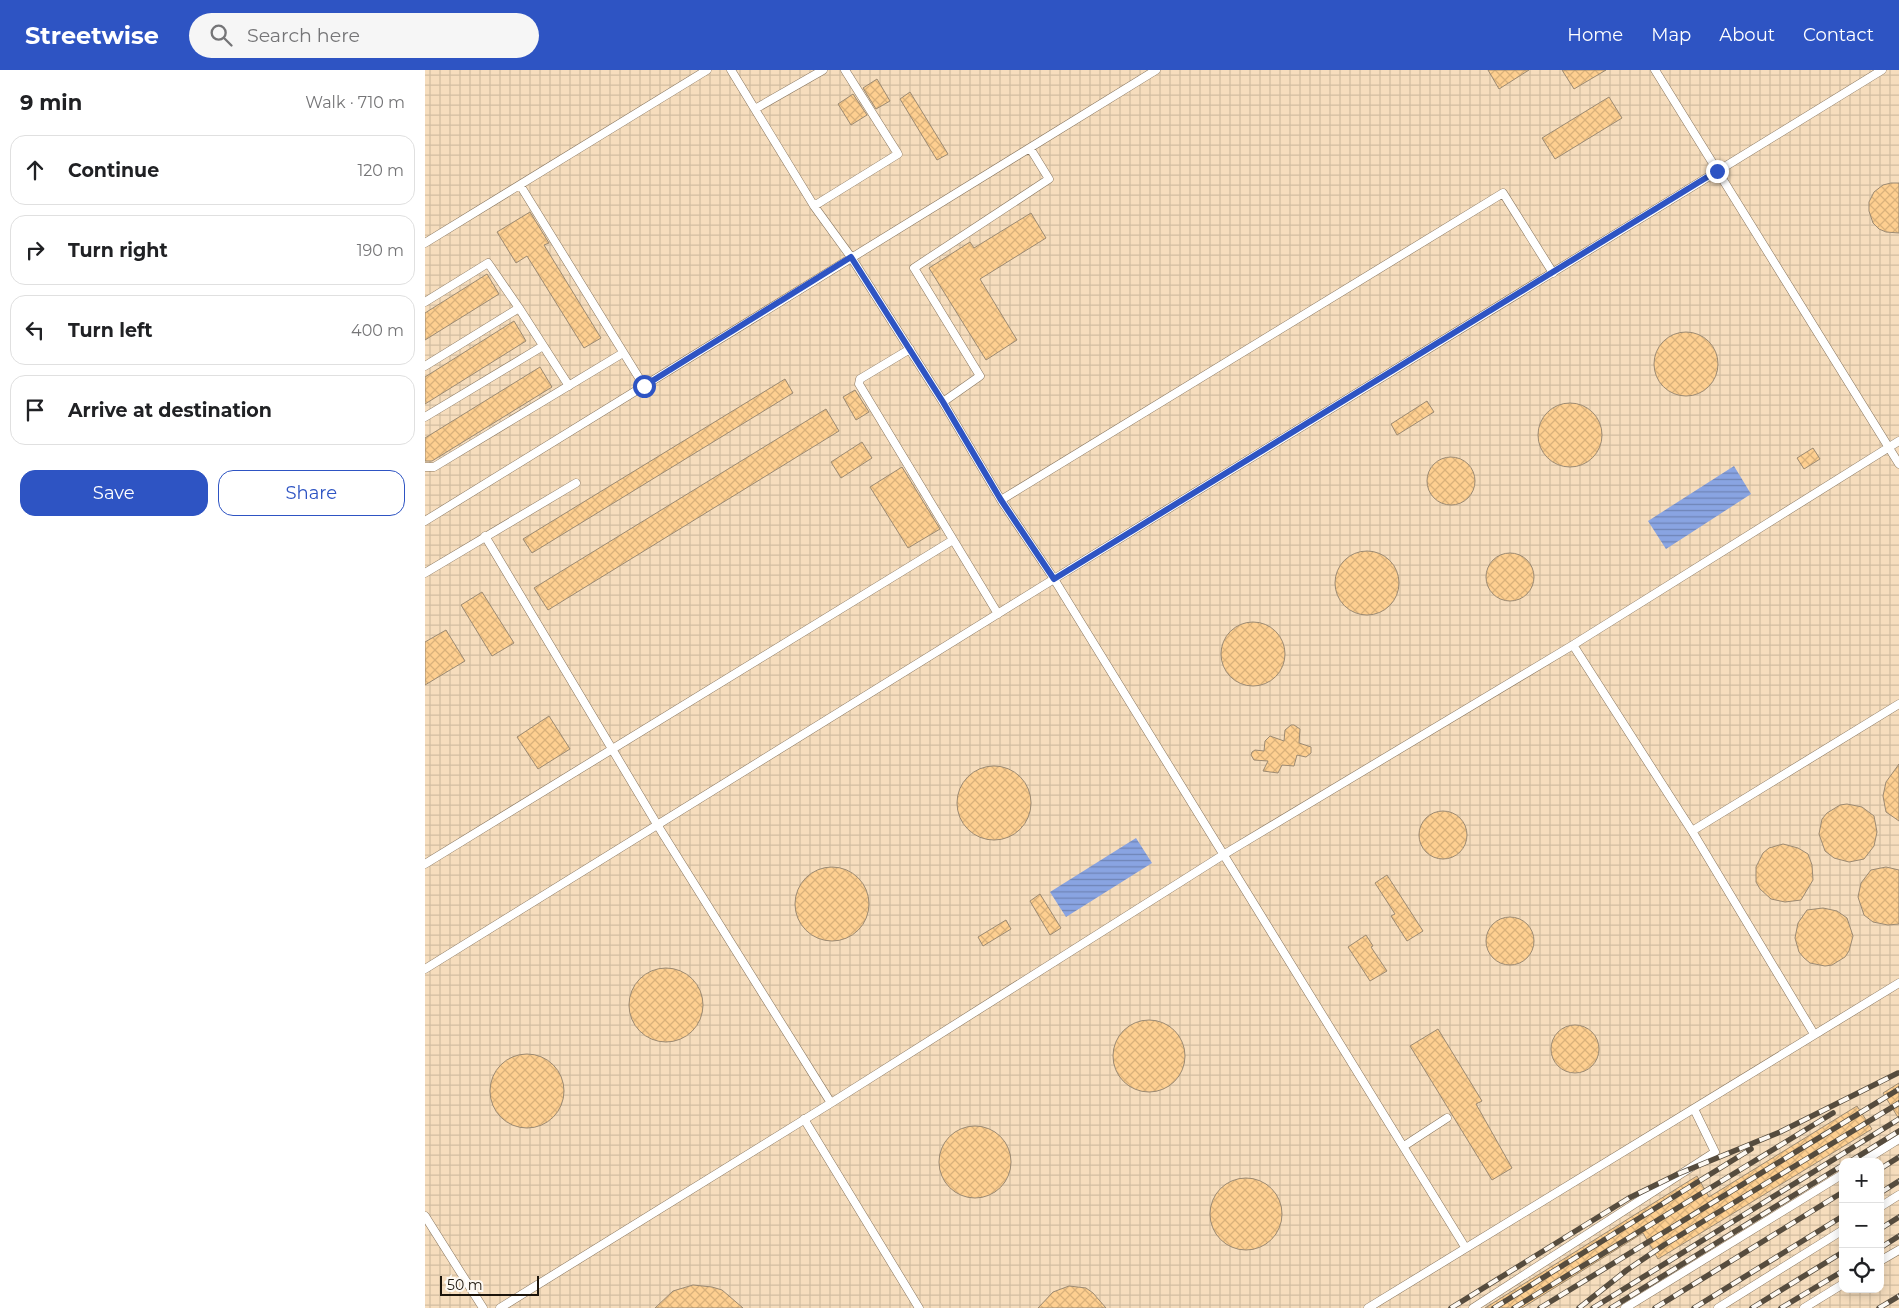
<!DOCTYPE html>
<html lang="en">
<head>
<meta charset="utf-8">
<style>
	:root { --surface:#fff; --page:#f6f6f6; --text:#202124; --muted:#757577; --line:#e0e0e0; --accent:#2e54c3 }
	body { margin:0; font-family:Montserrat,sans-serif; background:var(--page); color:var(--text) }
	.controls { position:absolute; right:15px; bottom:15px; display:grid; overflow:hidden; border-radius:10px; box-shadow:0 2px 12px #0003 }
	.controls button { width:45px; height:45px; display:grid; place-items:center; padding:0; border:0; border-bottom:1px solid var(--line); background:var(--surface); color:var(--text); font:25px sans-serif }
	.scale { position:absolute; left:15px; bottom:12px; width:99px; box-sizing:border-box; padding-left:5px; border:2px solid #1c150c; border-top:0; font-size:14px; line-height:18px; white-space:nowrap; color:#1c150c; -webkit-text-stroke:4px #fdf9f3; paint-order:stroke }
	.stop { position:absolute; width:15px; height:15px; margin:-11px; border:4px solid #2e54c3; border-radius:50%; background:#fff }
	.stop.end { background:#2e54c3; border-color:#fff; box-shadow:0 1px 5px #0008 }
	.list { margin:0; padding:0; list-style:none }
	h2 { display:flex; justify-content:space-between; align-items:center; height:65px; margin:0; padding:0 20px; font-size:21px }
	h2 small { font-size:16px; font-weight:400; color:var(--muted) }
	.list li { display:grid; grid-template-columns:32px 1fr auto; gap:15px; align-items:center; box-sizing:border-box; height:70px; margin:0 10px 10px; padding:0 10px; border:1px solid var(--line); border-radius:15px }
	.list b { display:block; font-size:19px; white-space:nowrap }
	.list em { font-size:16px; font-style:normal; color:var(--muted) }
	.actions { display:flex; gap:10px; padding:15px 20px }
	.actions a { flex:1; padding:11px 0; border:1px solid var(--accent); border-radius:15px; text-align:center; font-size:18px; color:var(--accent) }
	.actions .main { background:var(--accent); color:#fff }
	.icon { flex:none; width:28px; height:28px; fill:none; stroke:currentColor; stroke-width:2; stroke-linecap:round; stroke-linejoin:round }
	.map { position:relative; flex:none; width:1474px; height:1238px; overflow:hidden }
	header { display:flex; align-items:center; gap:30px; box-sizing:border-box; height:70px; padding:0 25px; background:var(--accent); color:#fff }
	header strong { font-size:24px }
	nav { display:flex; gap:28px; margin-inline-start:auto; font-size:18px }
	.search { width:350px; height:45px; background:var(--page); display:flex; align-items:center; gap:12px; box-sizing:border-box; padding:0 18px; border-radius:28px; color:var(--muted); font-size:19px }
	main { display:flex }
	aside { flex:1; background:var(--surface) }
	.map>svg:first-child { display:block }
	.industrial { fill:url(#industrial-grid); fill-rule:evenodd }
	.water { fill:url(#water-rules) }
	.building { fill:url(#building-cross-hatch); stroke:#9c8a72 }
	.lines { fill:none; stroke-linecap:round; stroke-linejoin:round }
	.service-casing { stroke:#88765f; stroke-width:9 }
	.service { stroke:#fff; stroke-width:8 }
	.rail-casing { stroke:#564c3e; stroke-width:5.5 }
	.rail { stroke:#fdf9f3; stroke-width:4; stroke-dasharray:11; stroke-linecap:butt }
	.route { stroke:#2e54c3; stroke-width:6 }
</style>
</head>
<body>
<header>
<strong>Streetwise</strong>
<div class="search"><svg class="icon" aria-label="search" viewBox="0 0 24 24"><circle cx="10" cy="10" r="6"/><path d="M15 15l6 6"/></svg>Search here</div>
<nav><a>Home</a><a>Map</a><a>About</a><a>Contact</a></nav>
</header>
<main>
<aside>
<h2>9 min<small>Walk · 710 m</small></h2>
<ul class="list">
<li><svg class="icon" aria-label="ahead" viewBox="0 0 24 24"><path d="M12 20V5M6 11l6-6 6 6"/></svg><div><b>Continue</b></div><em>120 m</em></li>
<li><svg class="icon" aria-label="right" viewBox="0 0 24 24"><path d="M7 20v-9h11M14 6l5 5-5 5"/></svg><div><b>Turn right</b></div><em>190 m</em></li>
<li><svg class="icon" aria-label="left" viewBox="0 0 24 24"><path d="M17 20v-9H6M10 6l-5 5 5 5"/></svg><div><b>Turn left</b></div><em>400 m</em></li>
<li><svg class="icon" aria-label="arrive" viewBox="0 0 24 24"><path d="M6 21V4h12l-3 4 3 4H6"/></svg><div><b>Arrive at destination</b></div></li>
</ul>
<div class="actions"><a class="main">Save</a><a>Share</a></div>
</aside>
<div class="map">
<svg width="1474" height="1238" viewBox="0 0 1474 1238">
	<defs>
		<pattern id="industrial-grid" width="8" height="8" patternUnits="userSpaceOnUse" patternTransform="scale(1.25)"><rect width="8" height="8" fill="#f6ddbd"/><path d="M0 4h8M4 0v8" fill="none" stroke="#d2bda1"/></pattern>
		<pattern id="water-rules" width="6" height="5" patternUnits="userSpaceOnUse" patternTransform="scale(1.25)"><rect width="6" height="5" fill="#89a4e2"/><path d="M0 2.5h6" fill="none" stroke="#6f84b6"/></pattern>
		<pattern id="building-cross-hatch" width="8" height="8" patternUnits="userSpaceOnUse" patternTransform="scale(1.25)"><rect width="8" height="8" fill="#fecf90"/><path d="M0 0l8 8M0 8l8-8" fill="none" stroke="#d9b17b"/></pattern>
	</defs>
	<rect width="100%" height="100%" fill="#fde9cf"/>
	<path class="industrial" d="M0,0H1474V1238H0ZM1418,1092H1455V1219H1418Z"/>
	<path class="water" d="M1309,396L1326,424L1241,479L1223,451Z
		M711,768L727,793L641,847L625,822Z"/>
	<path class="building" d="M1063,0H1104L1074,19Z
		M1137,0H1181L1149,19Z
		M452,9L465,31L451,39L438,18Z
		M485,22L523,84L512,90L475,29Z
		M428,24L442,45L426,55L413,34Z
		M1184,27L1197,48L1130,89L1117,68Z
		M1466,113H1474V163L1461,162L1454,159L1448,153L1444,141V132L1449,122L1458,115Z
		M105,142L124,173L119,175L176,268L159,278L102,186L91,193L72,162Z
		M606,143L621,168L555,209L592,270L561,290L504,198L545,172L549,178Z
		M62,204L74,224L0,270V243Z
		M89,251L101,271L0,334V307Z
		M1229 294a32 32 0 1 1 64 0a32 32 0 1 1-64 0Z
		M115,297L127,317L7,391H0V368Z
		M360,309L368,323L107,483L98,469Z
		M430,320L444,342L431,350L418,327Z
		M1002,331L1009,342L972,365L966,354Z
		M1113 365a32 32 0 1 1 64 0a32 32 0 1 1-64 0Z
		M401,339L414,361L123,540L109,518Z
		M437,372L447,388L416,408L406,392Z
		M1388,378L1395,389L1379,399L1372,388Z
		M1002 411a24 24 0 1 1 48 0a24 24 0 1 1-48 0Z
		M477,397L515,459L483,478L445,417Z
		M910 513a32 32 0 1 1 64 0a32 32 0 1 1-64 0Z
		M1061 507a24 24 0 1 1 48 0a24 24 0 1 1-48 0Z
		M57,522L89,573L67,586L36,535Z
		M796 584a32 32 0 1 1 64 0a32 32 0 1 1-64 0Z
		M21,560L40,591L0,615V572Z
		M124,646L145,679L113,699L92,667Z
		M866,655H869L875,659L874,673L886,677V683L881,687L872,685L869,696L857,695L853,703L838,701L843,691L829,690L826,685L827,682L830,680L839,681L840,671L845,666L859,671L860,660Z
		M1474,694V751L1461,742L1458,726L1461,712Z
		M532 733a37 37 0 1 1 74 0a37 37 0 1 1-74 0Z
		M1422,734L1437,737L1449,746L1452,762L1449,776L1439,789L1424,792L1409,788L1400,781L1394,764L1397,749L1402,743L1415,735Z
		M994 765a24 24 0 1 1 48 0a24 24 0 1 1-48 0Z
		M1358,774L1373,778L1383,784L1387,795L1388,810L1376,830L1360,832L1346,829L1335,819L1331,812V797L1338,783L1344,778Z
		M1461,797L1474,800V854L1463,855L1448,852L1439,845L1433,827L1436,813L1446,800Z
		M370 834a37 37 0 1 1 74 0a37 37 0 1 1-74 0Z
		M962,805L998,861L982,871L966,846L970,844L950,813Z
		M615,824L636,858L625,865L605,831Z
		M1398,838L1412,841L1422,848L1428,866L1424,881L1420,887L1407,895L1400,896L1385,893L1379,888L1374,882L1370,868L1373,853L1382,840Z
		M1061 871a24 24 0 1 1 48 0a24 24 0 1 1-48 0Z
		M581,850L586,859L558,876L553,867Z
		M941,865L948,876L946,877L962,901L945,911L923,877Z
		M204 935a37 37 0 1 1 74 0a37 37 0 1 1-74 0Z
		M688 986a36 36 0 1 1 72 0a36 36 0 1 1-72 0Z
		M1126 979a24 24 0 1 1 48 0a24 24 0 1 1-48 0Z
		M1013,959L1057,1031L1051,1034L1087,1098L1067,1110L985,976Z
		M65 1021a37 37 0 1 1 74 0a37 37 0 1 1-74 0Z
		M1474,1013V1049L1458,1023Z
		M1432,1036L1447,1059L1233,1189L1218,1163L1097,1238H1060L1272,1106L1284,1127Z
		M514 1092a36 36 0 1 1 72 0a36 36 0 1 1-72 0Z
		M785 1144a36 36 0 1 1 72 0a36 36 0 1 1-72 0Z
		M268,1215L287,1217L297,1220L318,1238H230L248,1221Z
		M644,1216L661,1218L668,1223L681,1238H613L628,1222Z"/>
	<g class="lines">
		<defs>
			<path id="service" d="M306,0L389,136L426,187L518,332L576,430L629,509L1040,1177
				M1230,0L1474,394
				M330,39L398,0
				M95,115L219,316
				M389,136L473,84L420,0
				M0,173L282,0
				M0,232L63,193L94,238L0,296
				M94,238L144,316
				M485,279L435,309L434,314L573,544
				M518,332L555,306L489,198L624,109L605,78
				M0,347L118,276
				M0,397H9L198,283
				M576,430L1078,123L1128,203
				M0,451L731,0
				M60,466L233,756L406,1033
				M0,503L151,413
				M1148,575L1267,761L1389,964
				M1267,761L1474,634
				M0,794L528,470
				M0,899L629,509L1457,0
				M379,1049L494,1238
				M979,1076L1022,1048
				M1437,1092L1474,1069
				M1455,1137L1474,1125
				M0,1146L58,1238
				M1455,1191L1474,1180
				M75,1238L406,1033L798,785L1148,575L1474,371
				M943,1238L1474,913
				M1048,1238L1290,1082L1269,1039
				M1200,1238L1418,1104
				M1293,1238L1418,1160
				M1379,1238L1418,1214"/>
		</defs>
		<use href="#service" class="service-casing"/>
		<use href="#service" class="service"/>
		<defs>
			<path id="rail" d="M1424,1092L1474,1061
				M1455,1099L1474,1087
				M1455,1123L1474,1111
				M1455,1159L1474,1147
				M1455,1178L1474,1166
				M1026,1238L1204,1128L1253,1104L1355,1062L1473,1003
				M1069,1238L1326,1079
				M1089,1238L1408,1043
				M1115,1238L1474,1019
				M1154,1238L1202,1200L1239,1175L1474,1033
				M1168,1238L1474,1049
				M1186,1238L1418,1095
				M1230,1238L1418,1122
				M1269,1238L1418,1146
				M1327,1238L1418,1182
				M1356,1238L1418,1201
				M1454,1238L1474,1226"/>
		</defs>
		<use href="#rail" class="rail-casing"/>
		<use href="#rail" class="rail"/>
	</g>
	<g class="lines">
		<path class="route" d="M219,316L426,187L518,332L576,430L629,509L1292,101"/>
	</g>
</svg>
<div class="controls">
<button>+</button>
<button>−</button>
<button><svg class="icon" aria-label="locate" viewBox="0 0 24 24"><circle cx="12" cy="12" r="6"/><path d="M12 2v4M12 18v4M2 12h4M18 12h4"/></svg></button>
</div>
<div class="scale">50 m</div>
<div class="stop" style="left:219px;top:316px"></div>
<div class="stop end" style="left:1292px;top:101px"></div>
</div>
</main>
</body>
</html>
